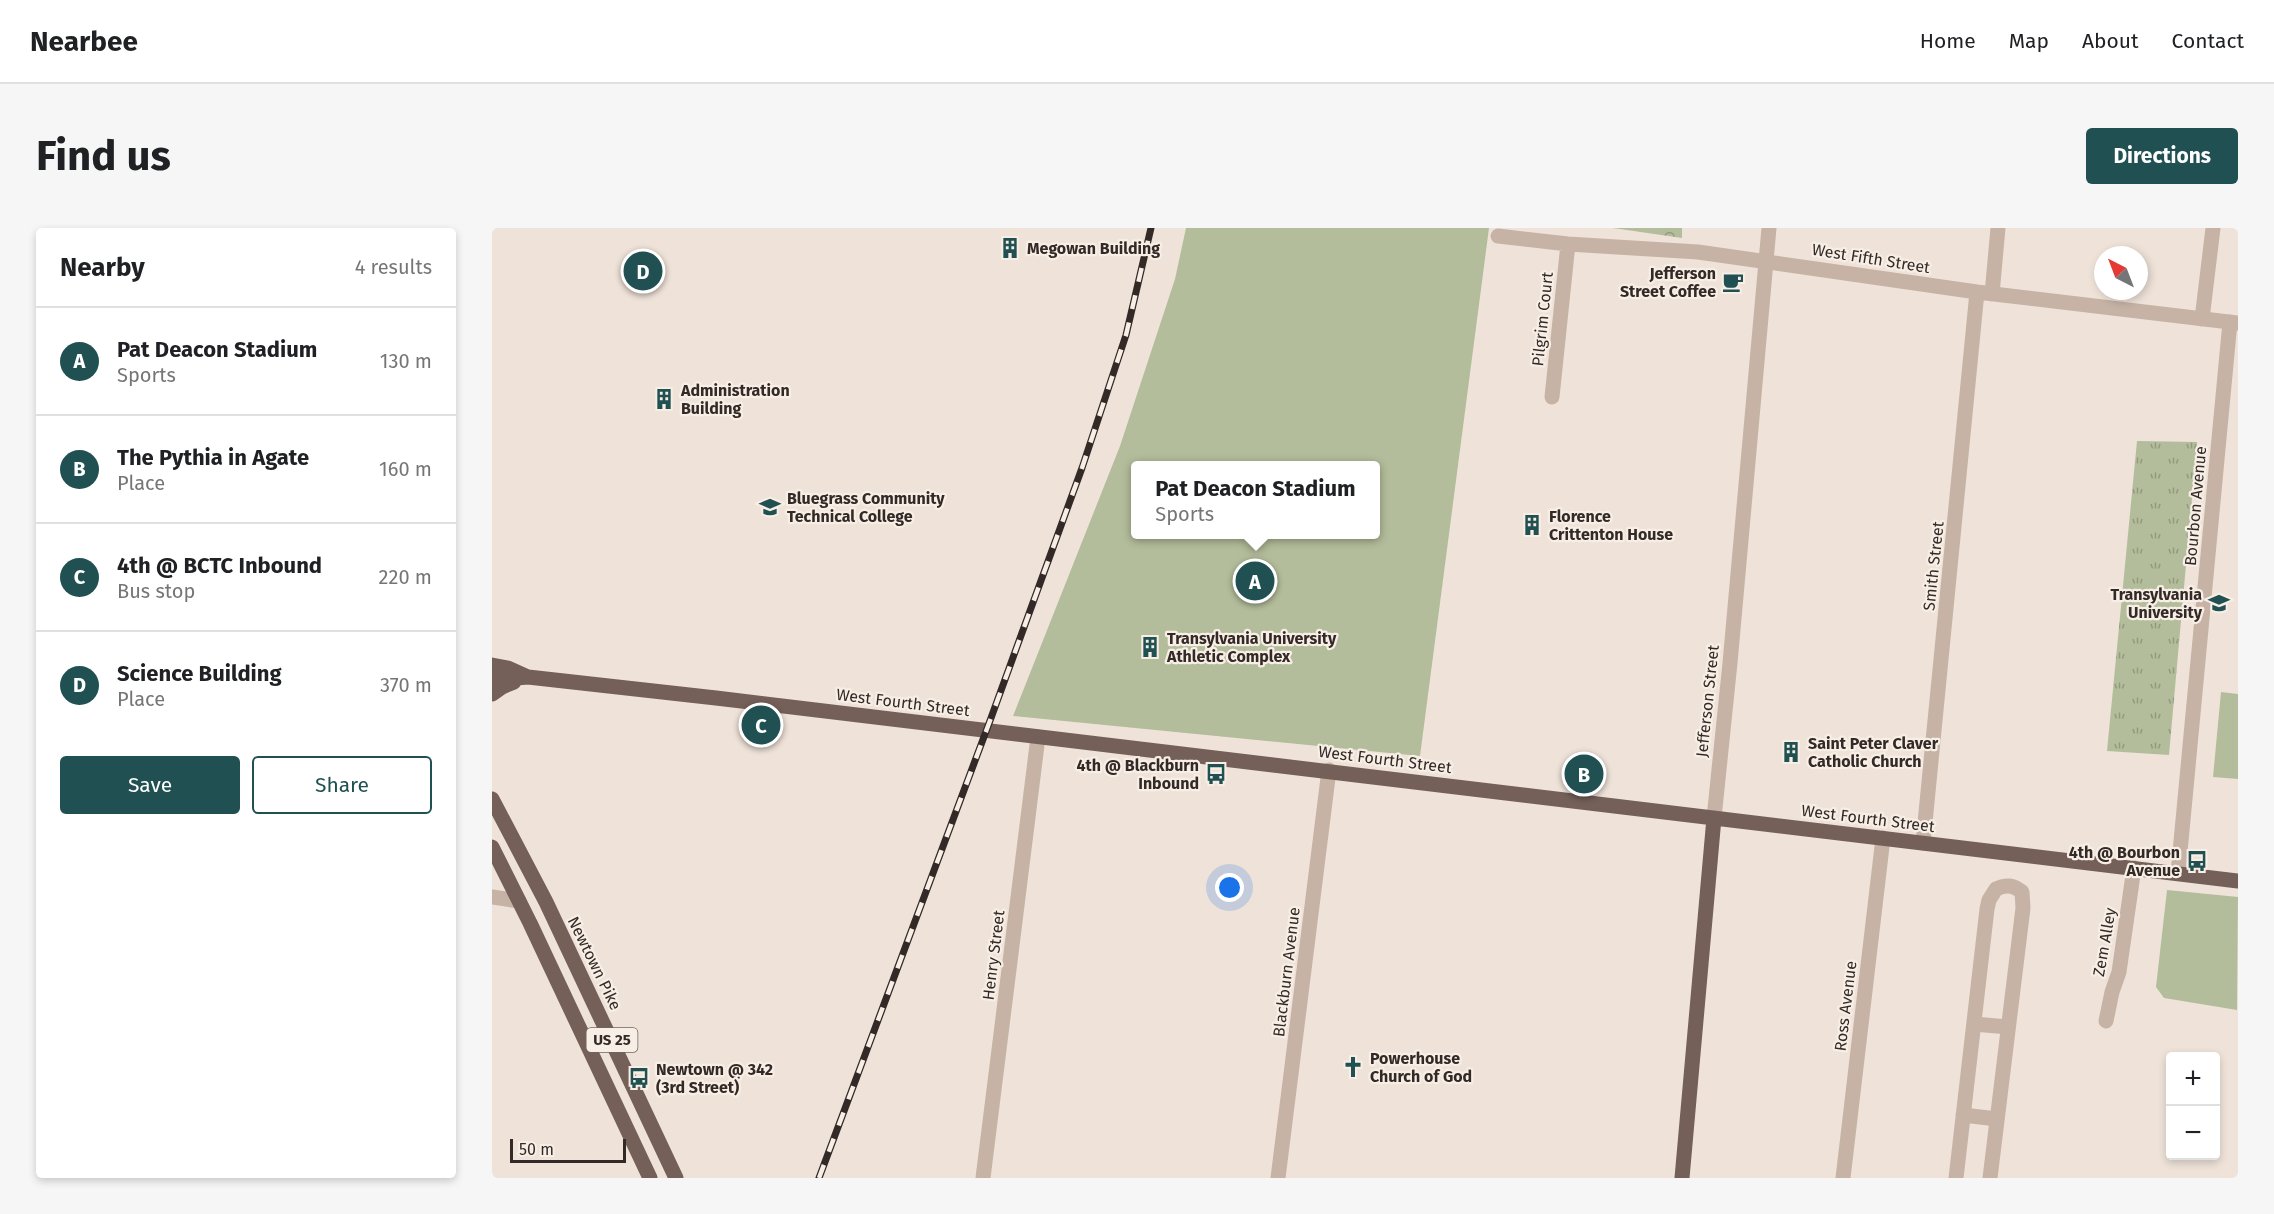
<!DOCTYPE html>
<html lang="en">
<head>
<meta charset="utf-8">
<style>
	:root { --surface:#fff; --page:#f6f6f6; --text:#202124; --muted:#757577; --line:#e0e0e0; --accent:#205051 }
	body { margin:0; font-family:"Fira Sans",sans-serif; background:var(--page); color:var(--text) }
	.controls { position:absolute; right:18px; bottom:18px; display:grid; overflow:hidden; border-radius:6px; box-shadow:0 3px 9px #0003 }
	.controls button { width:54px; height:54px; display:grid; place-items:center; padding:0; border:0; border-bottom:2px solid var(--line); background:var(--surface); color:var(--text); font:30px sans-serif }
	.compass { position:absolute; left:1602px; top:18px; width:54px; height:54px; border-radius:50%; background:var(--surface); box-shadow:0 3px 9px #0003; rotate:318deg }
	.scale { position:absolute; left:18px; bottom:15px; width:116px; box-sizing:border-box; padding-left:6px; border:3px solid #332a27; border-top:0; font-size:16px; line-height:21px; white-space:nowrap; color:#332a27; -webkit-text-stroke:4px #f7eee5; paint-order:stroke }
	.you { position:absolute; left:738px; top:660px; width:21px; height:21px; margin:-15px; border:4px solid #fff; border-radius:50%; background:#1a73e8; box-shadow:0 0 0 9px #1a73e833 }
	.badge { display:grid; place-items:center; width:39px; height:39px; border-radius:50%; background:var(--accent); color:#fff; font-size:20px; font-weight:700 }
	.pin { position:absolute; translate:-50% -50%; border:3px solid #fff; box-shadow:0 2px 6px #0006 }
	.popup { position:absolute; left:639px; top:233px; width:249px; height:78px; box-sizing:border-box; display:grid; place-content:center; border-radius:6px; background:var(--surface); filter:drop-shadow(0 2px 4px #0005); font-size:20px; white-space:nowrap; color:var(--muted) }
	.popup b { font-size:22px; color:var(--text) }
	.popup::after { content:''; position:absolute; left:50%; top:100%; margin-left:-12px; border:12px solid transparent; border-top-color:var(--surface) }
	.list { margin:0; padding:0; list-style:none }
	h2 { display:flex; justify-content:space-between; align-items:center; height:78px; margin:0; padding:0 24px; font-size:26px }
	h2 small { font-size:20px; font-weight:400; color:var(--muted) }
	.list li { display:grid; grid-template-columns:39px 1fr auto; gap:18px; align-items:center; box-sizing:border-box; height:108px; padding:0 24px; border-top:2px solid var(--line) }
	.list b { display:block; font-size:22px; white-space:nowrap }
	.list p { margin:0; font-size:20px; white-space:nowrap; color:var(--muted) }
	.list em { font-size:20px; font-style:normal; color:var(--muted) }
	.actions { display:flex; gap:12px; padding:18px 24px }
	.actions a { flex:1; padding:14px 0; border:2px solid var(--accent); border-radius:6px; text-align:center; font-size:21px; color:var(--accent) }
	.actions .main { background:var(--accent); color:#fff }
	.map { position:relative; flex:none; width:1746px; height:950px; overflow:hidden; border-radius:6px }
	header { display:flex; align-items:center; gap:36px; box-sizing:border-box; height:84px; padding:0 30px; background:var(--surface); border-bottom:2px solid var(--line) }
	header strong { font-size:28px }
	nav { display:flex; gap:33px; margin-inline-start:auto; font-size:21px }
	.intro { display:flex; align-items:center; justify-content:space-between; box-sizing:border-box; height:144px; padding:0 36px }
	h1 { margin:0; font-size:42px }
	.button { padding:15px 27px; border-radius:6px; background:var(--accent); color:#fff; font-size:21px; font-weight:700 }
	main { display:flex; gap:36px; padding:0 36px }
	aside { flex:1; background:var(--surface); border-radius:6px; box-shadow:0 3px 9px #0003 }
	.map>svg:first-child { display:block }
	.grass { fill:url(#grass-tufts) }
	.forest { fill:url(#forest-crowns) }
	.garden { fill:#b3bd9b; fill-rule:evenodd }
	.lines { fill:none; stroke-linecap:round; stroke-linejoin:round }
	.minor { stroke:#c6b3a6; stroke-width:15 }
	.major { stroke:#746059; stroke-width:15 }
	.rail-casing { stroke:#332a27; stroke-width:7 }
	.rail { stroke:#f7eee5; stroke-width:4.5; stroke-dasharray:14; stroke-linecap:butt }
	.labels { text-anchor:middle; stroke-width:4.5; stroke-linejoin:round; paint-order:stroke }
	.shield { fill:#f7eee5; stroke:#6e6560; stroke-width:1.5 }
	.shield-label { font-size:15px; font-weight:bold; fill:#332a27 }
	.poi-label { font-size:16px; font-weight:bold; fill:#332a27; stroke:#f7eee5; text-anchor:start }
	.street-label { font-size:16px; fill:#332a27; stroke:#f7eee5 }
</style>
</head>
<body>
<header>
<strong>Nearbee</strong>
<nav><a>Home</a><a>Map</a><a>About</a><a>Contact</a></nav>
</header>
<div class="intro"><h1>Find us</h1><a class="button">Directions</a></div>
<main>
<aside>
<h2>Nearby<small>4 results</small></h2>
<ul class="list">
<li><span class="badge">A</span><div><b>Pat Deacon Stadium</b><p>Sports</p></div><em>130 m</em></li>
<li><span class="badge">B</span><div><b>The Pythia in Agate</b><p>Place</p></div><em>160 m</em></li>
<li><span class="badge">C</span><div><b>4th @ BCTC Inbound</b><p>Bus stop</p></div><em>220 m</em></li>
<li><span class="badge">D</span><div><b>Science Building</b><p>Place</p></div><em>370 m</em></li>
</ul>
<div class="actions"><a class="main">Save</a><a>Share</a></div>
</aside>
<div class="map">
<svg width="1746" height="950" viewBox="0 0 1746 950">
	<defs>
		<pattern id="grass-tufts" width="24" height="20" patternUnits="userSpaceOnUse" patternTransform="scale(1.5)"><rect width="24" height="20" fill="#b3bd9b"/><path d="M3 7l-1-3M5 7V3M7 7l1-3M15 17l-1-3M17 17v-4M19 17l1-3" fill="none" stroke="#929a7e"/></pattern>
		<pattern id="forest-crowns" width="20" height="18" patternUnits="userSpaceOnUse" patternTransform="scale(1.5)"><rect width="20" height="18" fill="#b3bd9b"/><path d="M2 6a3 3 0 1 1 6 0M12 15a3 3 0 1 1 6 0" fill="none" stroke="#929a7e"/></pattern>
	</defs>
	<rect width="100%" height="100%" fill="#efe3d9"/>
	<path class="grass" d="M1645,213L1705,214L1677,527L1615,523Z"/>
	<path class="forest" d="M1121,0H1190V10Z"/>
	<path class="garden" d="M694,0H997L928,528L521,488L628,218L683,51ZM643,238H883V306H643Z
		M1729,464L1746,466V551L1721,549Z
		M1675,662L1746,669L1745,782L1672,770L1664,759Z"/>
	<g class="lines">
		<path class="minor" d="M1006,8L1076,16L1206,24L1485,64L1746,95
			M1500,66L1506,0
			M1710,91L1721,0
			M1060,169L1076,16
			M1222,590L1238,435L1277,0
			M1431,615L1485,64
			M1686,645L1738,94
			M0,669L27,673
			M1614,793L1620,764L1627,744L1642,640
			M1482,796L1516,799
			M1471,887L1505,891
			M491,950L546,509
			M786,950L837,542
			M1351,950L1391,610
			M1464,950L1495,681L1497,672L1504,661C1514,656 1521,657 1530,664L1531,680L1498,950"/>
		<path class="major" d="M0,437L16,440L36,449
			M0,452L36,449L224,470L1746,653
			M0,466L10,459L22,454
			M0,571L54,674L184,950
			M0,619L38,695L158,950
			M1190,950L1222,590"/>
		<defs>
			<path id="rail" d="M327,950L499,490L590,240L634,107L659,0"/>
		</defs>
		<use href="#rail" class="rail-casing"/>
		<use href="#rail" class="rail"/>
	</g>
	<defs>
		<symbol id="building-bare" viewBox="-9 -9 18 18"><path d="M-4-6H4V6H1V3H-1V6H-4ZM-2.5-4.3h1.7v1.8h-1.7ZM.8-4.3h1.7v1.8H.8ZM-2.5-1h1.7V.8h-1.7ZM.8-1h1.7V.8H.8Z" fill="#205051" stroke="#f7eee5" stroke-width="2.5" paint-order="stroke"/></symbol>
		<symbol id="cafe-bare" viewBox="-9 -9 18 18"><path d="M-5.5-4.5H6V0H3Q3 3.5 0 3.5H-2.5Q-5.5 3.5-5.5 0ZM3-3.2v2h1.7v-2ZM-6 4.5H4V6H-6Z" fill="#205051" stroke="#f7eee5" stroke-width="2.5" paint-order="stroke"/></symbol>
		<symbol id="university-bare" viewBox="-9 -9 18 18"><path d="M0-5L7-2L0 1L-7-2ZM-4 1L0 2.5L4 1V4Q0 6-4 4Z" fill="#205051" stroke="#f7eee5" stroke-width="2.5" paint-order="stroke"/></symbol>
		<symbol id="bus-bare" viewBox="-9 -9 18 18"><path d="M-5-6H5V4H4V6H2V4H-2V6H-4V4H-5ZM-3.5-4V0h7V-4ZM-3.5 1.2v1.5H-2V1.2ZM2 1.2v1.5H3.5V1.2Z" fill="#205051" stroke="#f7eee5" stroke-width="2.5" paint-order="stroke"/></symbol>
		<symbol id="church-bare" viewBox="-9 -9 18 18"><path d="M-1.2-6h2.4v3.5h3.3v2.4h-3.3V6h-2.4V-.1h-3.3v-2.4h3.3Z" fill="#205051" stroke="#f7eee5" stroke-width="2.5" paint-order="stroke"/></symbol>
	</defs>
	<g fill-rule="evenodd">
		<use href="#building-bare" x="503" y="5" width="30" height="30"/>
		<use href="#cafe-bare" x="1226" y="39" width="30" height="30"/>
		<use href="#building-bare" x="157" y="156" width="30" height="30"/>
		<use href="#university-bare" x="263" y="264" width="30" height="30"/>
		<use href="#building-bare" x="1025" y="282" width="30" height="30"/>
		<use href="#university-bare" x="1712" y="360" width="30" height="30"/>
		<use href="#building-bare" x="643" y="404" width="30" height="30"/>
		<use href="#building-bare" x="1284" y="509" width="30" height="30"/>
		<use href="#bus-bare" x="709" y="531" width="30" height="30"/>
		<use href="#bus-bare" x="1690" y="618" width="30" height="30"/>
		<use href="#church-bare" x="846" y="824" width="30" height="30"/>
		<use href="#bus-bare" x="132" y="835" width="30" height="30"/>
	</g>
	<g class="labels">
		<rect class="shield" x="94.5" y="800" width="51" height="24" rx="4.5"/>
		<g class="shield-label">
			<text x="120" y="817">US 25</text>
		</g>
		<g class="poi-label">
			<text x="535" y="26">Megowan Building</text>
			<text x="1224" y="51" text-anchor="end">Jefferson<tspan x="1224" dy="18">Street Coffee</tspan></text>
			<text x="189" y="168">Administration<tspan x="189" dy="18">Building</tspan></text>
			<text x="295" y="276">Bluegrass Community<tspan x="295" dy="18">Technical College</tspan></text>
			<text x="1057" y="294">Florence<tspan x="1057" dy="18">Crittenton House</tspan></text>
			<text x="1710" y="372" text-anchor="end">Transylvania<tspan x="1710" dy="18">University</tspan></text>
			<text x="675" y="416">Transylvania University<tspan x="675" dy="18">Athletic Complex</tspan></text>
			<text x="1316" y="521">Saint Peter Claver<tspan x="1316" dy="18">Catholic Church</tspan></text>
			<text x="707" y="543" text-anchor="end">4th @ Blackburn<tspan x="707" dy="18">Inbound</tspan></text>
			<text x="1688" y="630" text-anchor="end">4th @ Bourbon<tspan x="1688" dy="18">Avenue</tspan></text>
			<text x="878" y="836">Powerhouse<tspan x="878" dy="18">Church of God</tspan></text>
			<text x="164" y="847">Newtown @ 342<tspan x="164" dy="18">(3rd Street)</tspan></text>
		</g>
		<g class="street-label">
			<text transform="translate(1379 30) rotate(9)" y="6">West Fifth Street</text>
			<text transform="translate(1050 91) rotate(-84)" y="6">Pilgrim Court</text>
			<text transform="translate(1703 278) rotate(-85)" y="6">Bourbon Avenue</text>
			<text transform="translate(1441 338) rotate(-84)" y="6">Smith Street</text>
			<text transform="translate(1215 473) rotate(-84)" y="6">Jefferson Street</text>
			<text transform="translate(411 474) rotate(7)" y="6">West Fourth Street</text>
			<text transform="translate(893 531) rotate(7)" y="6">West Fourth Street</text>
			<text transform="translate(1376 590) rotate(7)" y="6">West Fourth Street</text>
			<text transform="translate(1612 714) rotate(-80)" y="6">Zem Alley</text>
			<text transform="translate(501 727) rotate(-83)" y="6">Henry Street</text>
			<text transform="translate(103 735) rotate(64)" y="6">Newtown Pike</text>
			<text transform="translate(794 744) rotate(-83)" y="6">Blackburn Avenue</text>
			<text transform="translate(1353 778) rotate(-83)" y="6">Ross Avenue</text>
		</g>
	</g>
</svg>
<div class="controls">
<button>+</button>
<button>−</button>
</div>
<svg class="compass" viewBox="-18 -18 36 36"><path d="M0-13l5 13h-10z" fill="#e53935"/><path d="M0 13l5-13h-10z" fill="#757577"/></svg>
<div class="scale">50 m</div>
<div class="you"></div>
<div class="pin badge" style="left:763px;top:353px">A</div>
<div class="popup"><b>Pat Deacon Stadium</b>Sports</div>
<div class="pin badge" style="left:1092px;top:546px">B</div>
<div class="pin badge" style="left:269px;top:497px">C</div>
<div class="pin badge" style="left:151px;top:43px">D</div>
</div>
</main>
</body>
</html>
